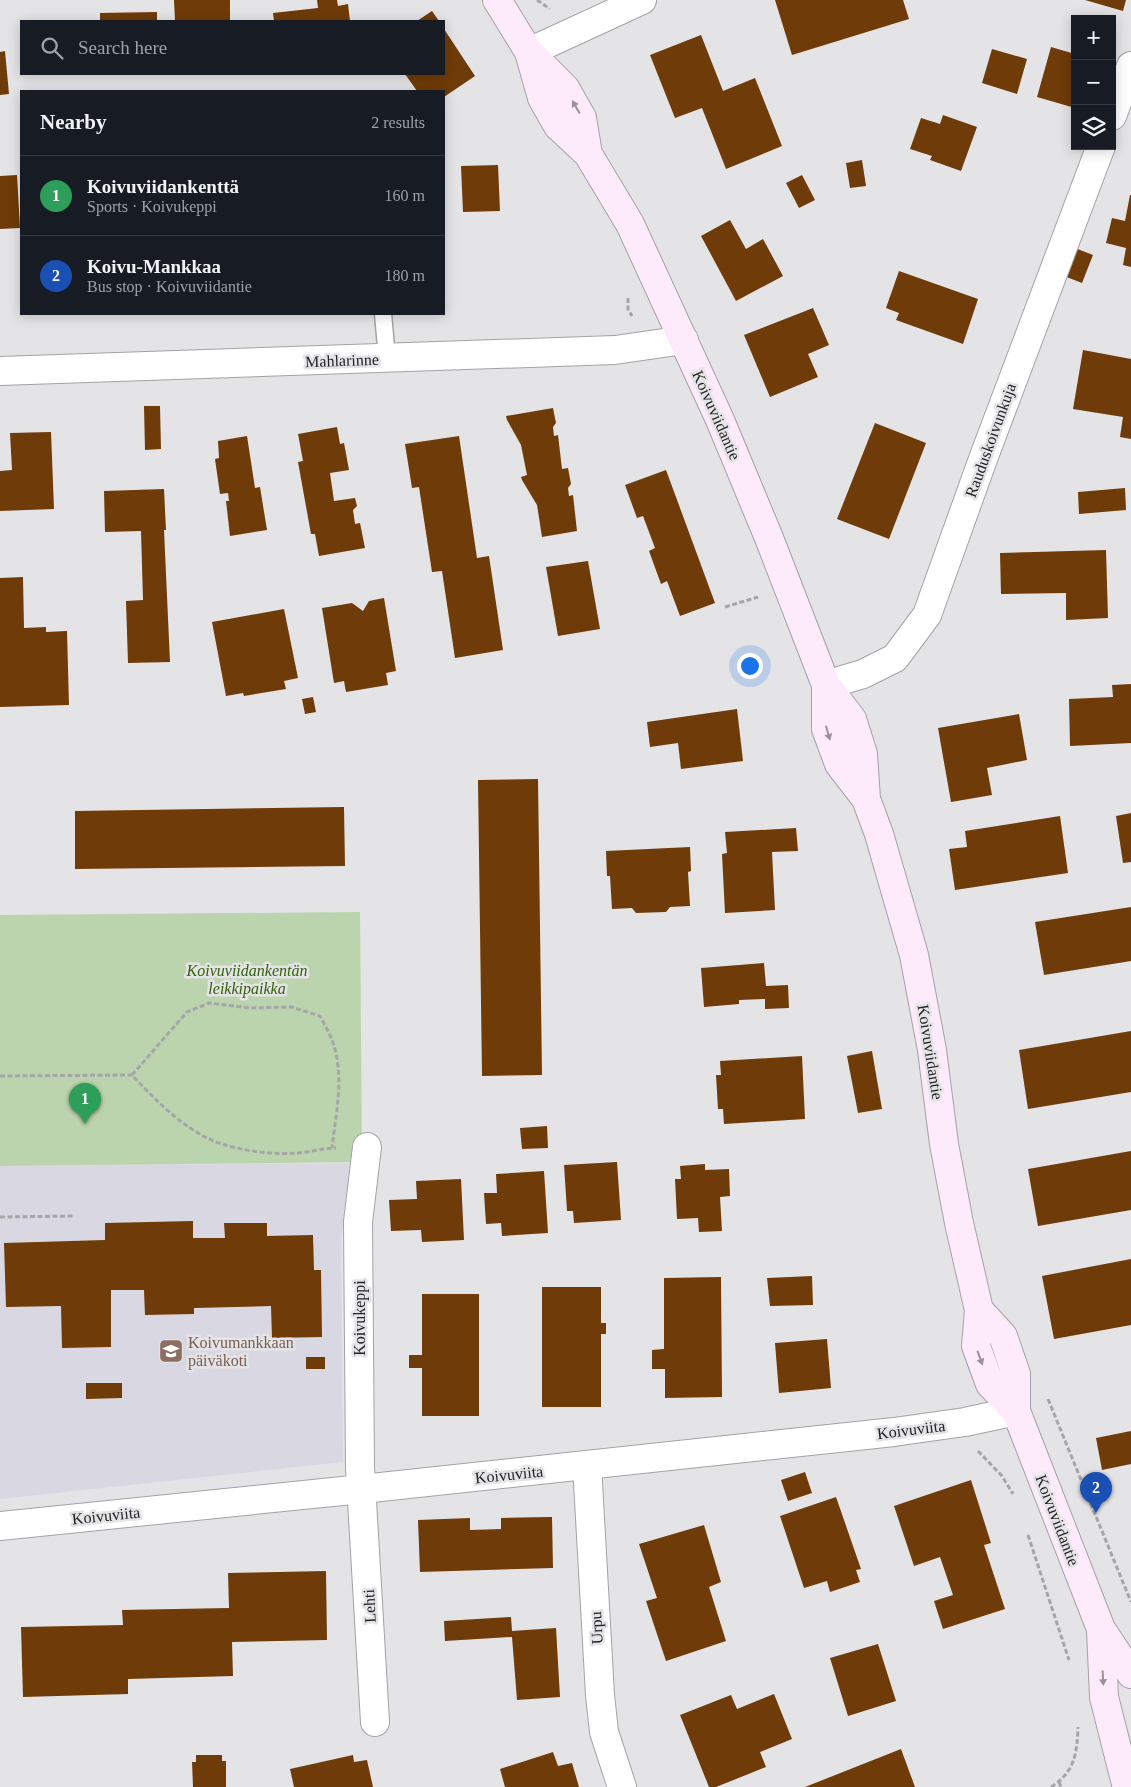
<!DOCTYPE html>
<html lang="en">
<head>
<meta charset="utf-8">
<style>
	:root { --surface:#171b24; --page:#20242c; --text:#f1f3f6; --muted:#9ea1a6; --line:#363941; --accent:#b45309 }
	body { margin:0; font-family:Georgia,serif; background:var(--page); color:var(--text) }
	.controls { position:absolute; right:15px; top:15px; display:grid; overflow:hidden; border-radius:0px; box-shadow:0 2px 12px #0003 }
	.controls button { width:45px; height:45px; display:grid; place-items:center; padding:0; border:0; border-bottom:1px solid var(--line); background:var(--surface); color:var(--text); font:25px sans-serif }
	.you { position:absolute; left:749px; top:665px; width:18px; height:18px; margin:-12px; border:4px solid #fff; border-radius:50%; background:#1a73e8; box-shadow:0 0 0 8px #1a73e833 }
	.badge { display:grid; place-items:center; width:32px; height:32px; border-radius:50%; background:var(--accent); color:#fff; font-size:16px; font-weight:700 }
	.pin { position:absolute; translate:-50% -41px; filter:drop-shadow(0 1px 2px #0008) }
	.pin::after { content:''; position:absolute; top:26px; width:18px; height:15px; background:inherit; clip-path:polygon(0 0,100% 0,50% 100%) }
	.list { margin:0; padding:0; list-style:none }
	h2 { display:flex; justify-content:space-between; align-items:center; height:65px; margin:0; padding:0 20px; font-size:21px }
	h2 small { font-size:16px; font-weight:400; color:var(--muted) }
	.list li { display:grid; grid-template-columns:32px 1fr auto; gap:15px; align-items:center; box-sizing:border-box; height:80px; padding:0 20px; border-top:1px solid var(--line) }
	.list b { display:block; font-size:19px; white-space:nowrap }
	.list p { margin:0; font-size:16px; white-space:nowrap; color:var(--muted) }
	.list em { font-size:16px; font-style:normal; color:var(--muted) }
	.icon { flex:none; width:28px; height:28px; fill:none; stroke:currentColor; stroke-width:2; stroke-linecap:round; stroke-linejoin:round }
	.map { position:relative; flex:none; width:1131px; height:1787px; overflow:hidden }
	.search { position:absolute; background:var(--surface); box-shadow:0 2px 12px #0003; left:20px; top:20px; width:425px; height:55px; display:flex; align-items:center; gap:12px; box-sizing:border-box; padding:0 18px; border-radius:0px; color:var(--muted); font-size:19px }
	.panel { position:absolute; background:var(--surface); box-shadow:0 2px 12px #0003; left:20px; top:90px; width:425px; height:225px; border-radius:0px }
	.map>svg:first-child { display:block }
	.built { fill:#d9d8e2 }
	.green { fill:#bbd4ad }
	.building { fill:#6f3b08 }
	.lines { fill:none; stroke-linecap:round; stroke-linejoin:round }
	.lane-casing { stroke:#a3a3a5; stroke-width:19 }
	.street-casing { stroke:#a3a3a5; stroke-width:30 }
	.secondary-casing { stroke:#a3a3a5; stroke-width:30 }
	.path { stroke:#a6a6a9; stroke-width:3; stroke-dasharray:5 2.5; stroke-linecap:butt }
	.lane { stroke:#fff; stroke-width:16 }
	.street { stroke:#fff; stroke-width:28 }
	.secondary { stroke:#fdebfb; stroke-width:28 }
	.oneway { fill:#9b919a }
	.labels { text-anchor:middle; stroke-width:5; stroke-linejoin:round; paint-order:stroke }
	.street-label { font-size:16px; fill:#232324; stroke:#e4e4e7 }
	.park-label { font-size:16px; font-style:italic; fill:#326109; stroke:#e4e4e7 }
	.education-label { font-size:16px; fill:#785e54; stroke:#e4e4e7; text-anchor:start }
</style>
</head>
<body>
<div class="map">
<svg width="1131" height="1787" viewBox="0 0 1131 1787">
	<rect width="100%" height="100%" fill="#e4e4e7"/>
	<path class="built" d="M350,1163L341,1240L343,1462L0,1499V1166Z"/>
	<path class="green" d="M360,912L362,1162L0,1166V915Z"/>
	<path class="building" d="M174,0H230V21H175Z
		M317,0H337L338,6L348,4L350,21H274L273,13L318,8Z
		M775,0H903L909,19L792,55Z
		M1085,0H1126L1123,11Z
		M432,11L439,21H417Z
		M157,12V21H100V13Z
		M444,29L475,76L444,97V91H417L405,74H444Z
		M701,35L723,91L755,78L782,146L726,169L702,108L675,118L650,55Z
		M1051,47L1075,54V108L1037,97Z
		M992,49L1027,59L1017,94L982,83Z
		M5,51L9,94L0,95V52Z
		M943,115L977,127L961,171L930,160L932,156L910,149L921,118L940,124Z
		M862,160L866,186L850,188L846,163Z
		M498,165L500,211L463,212L461,166Z
		M17,175L20,228L0,229V176Z
		M802,175L815,200L799,208L786,183Z
		M1130,195H1131V267L1123,265L1126,248L1106,243L1112,218L1125,221Z
		M730,220L746,249L763,239L783,276L736,301L701,236Z
		M1075,248L1093,255L1082,283L1064,276Z
		M899,271L978,299L963,344L896,320L899,313L886,308Z
		M813,308L829,345L808,354L818,377L770,397L744,335Z
		M1083,350L1131,359V439L1120,437L1123,417L1073,409Z
		M144,406H160L161,449L145,450Z
		M553,408L556,423L553,427L554,436L558,435L562,469L568,468L571,484L568,488L569,496L573,495L577,531L542,537L537,505L522,480L521,477L527,475L521,445L507,420L506,416Z
		M875,423L926,443L889,539L837,519Z
		M337,427L340,444L344,443L349,470L330,473L334,501L355,498L357,506L353,510L355,524L360,523L365,548L319,556L315,534H311L298,462L303,461L298,434Z
		M51,432L54,509L0,511V471L12,470L10,433Z
		M247,436L255,488L260,487L267,530L230,536L226,501H229L228,493L220,494L215,459L219,458L218,441Z
		M459,436L477,558L489,556L503,650L455,658L442,571L432,572L419,487L412,488L405,444Z
		M666,470L715,603L680,616L667,581L661,584L649,551L655,548L643,516L637,518L625,485Z
		M1125,488L1126,510L1079,514L1078,492Z
		M164,489L166,530H164L170,662L128,663L126,601L143,600L141,531L105,532L104,491Z
		M1106,550L1108,618L1066,620V593L1001,594L1000,553Z
		M588,561L600,629L558,636L546,567Z
		M23,577L24,628L46,627V632L67,631L69,705L0,707V578Z
		M384,598L396,671L386,673L388,685L346,692L344,681L334,683L322,608L352,603L363,611L369,601Z
		M284,609L298,678L284,681L286,689L244,696L243,693L226,696L212,622Z
		M1131,684V743L1070,746L1069,699L1113,697L1112,685Z
		M313,697L316,712L305,714L302,699Z
		M737,709L743,761L681,769L678,743L650,747L647,722Z
		M1019,714L1027,760L987,768L992,795L951,802L938,728Z
		M538,779L542,1075L482,1076L478,780Z
		M344,807L345,866L75,869V811Z
		M1131,813V862L1123,863L1116,816Z
		M1060,816L1068,873L955,890L949,849L967,847L965,831Z
		M796,828L798,851L772,852L775,910L725,913L722,854L727,853L725,832Z
		M690,847L691,871L688,872L690,906L670,907L666,912L636,913L632,908L612,909L610,876H607L606,851Z
		M1131,907V961L1044,975L1035,922Z
		M764,963L766,986L788,985L789,1008L765,1009V999L739,1000V1004L704,1007L701,968Z
		M1131,1031V1092L1028,1109L1019,1050Z
		M872,1051L882,1109L858,1113L847,1056Z
		M802,1056L805,1119L724,1124L723,1109H718L716,1075H721L720,1061Z
		M547,1126L548,1148L522,1149L520,1128Z
		M1131,1151V1210L1038,1226L1028,1169Z
		M617,1162L621,1220L574,1223L573,1211H567L564,1165Z
		M705,1164V1170L729,1169L730,1196L720,1197L722,1231L699,1232L698,1218L677,1219L675,1179H681L680,1166Z
		M544,1171L548,1233L502,1236L501,1223L486,1224L484,1193H497L496,1174Z
		M461,1179L464,1240L422,1242L421,1230L391,1231L389,1200L417,1199L416,1181Z
		M193,1221V1238H225L224,1223H267V1236L313,1235L314,1270H321L322,1337L272,1338L271,1306L194,1308V1314L145,1315L144,1290H111V1347L62,1348L61,1306L6,1307L4,1243L105,1240V1223Z
		M1131,1259V1325L1054,1339L1042,1276Z
		M812,1276L813,1305L770,1306L767,1278Z
		M721,1277L722,1397L665,1398V1369H652V1350L664,1349V1278Z
		M542,1287H601V1323H606V1334H601V1407H542Z
		M422,1294H479V1416H422V1368H409V1355H422Z
		M827,1339L831,1388L779,1393L775,1343Z
		M306,1357H325V1369H306Z
		M86,1383H122V1398L86,1399Z
		M1131,1431V1464L1102,1470L1096,1438Z
		M805,1472L812,1493L788,1501L781,1480Z
		M971,1480L991,1543L984,1545L1005,1609L943,1629L934,1601L953,1595L940,1557L914,1566L894,1506Z
		M836,1497L861,1569L856,1570L860,1582L830,1592L827,1581L804,1588L780,1516Z
		M552,1517L553,1568L420,1572L418,1520L470,1518V1530L501,1529V1518Z
		M704,1525L721,1582L709,1587L726,1641L666,1661L646,1601L657,1598L639,1544Z
		M326,1571L327,1640L232,1642L233,1676L128,1679V1694L23,1697L21,1627L123,1625L122,1610L229,1608L228,1573Z
		M511,1617L512,1631L556,1628L560,1697L517,1700L512,1637L445,1641L444,1621Z
		M878,1644L896,1701L848,1716L830,1658Z
		M774,1694L792,1739L760,1752L766,1767L716,1787H709L680,1715L731,1695L737,1709Z
		M901,1749L915,1787H805Z
		M553,1752L558,1766L572,1763L579,1787H505L500,1769Z
		M196,1755H222V1761H226V1787H193L192,1762H196Z
		M353,1755L354,1762L367,1760L373,1787H294L290,1769Z"/>
	<g class="lines">
		<defs>
			<path id="lane" d="M383,314L387,358"/>
			<path id="street" d="M529,52L642,0
				M1112,116L1131,66
				M0,371L615,350L684,340
				M826,685L863,674L895,658L927,615L983,459L1101,146
				M367,1147L358,1222L360,1467L375,1722
				M587,1465L600,1695L604,1732L622,1787
				M0,1526L362,1489L894,1432L965,1422L1016,1411"/>
			<path id="secondary" d="M497,0L529,52L565,88L582,118L588,154
				M529,52L542,98L558,126L588,154L630,224L720,420L769,538L826,685L852,719L863,754L866,799L879,834L914,955L932,1050L944,1144L959,1223L979,1310L976,1346L990,1384L1016,1411
				M826,685V729L839,764L866,799
				M979,1310L1003,1336L1016,1374V1411L1025,1434L1101,1629L1131,1674
				M1101,1630L1104,1697L1126,1784L1129,1787"/>
		</defs>
		<use href="#lane" class="lane-casing"/>
		<use href="#street" class="street-casing"/>
		<use href="#secondary" class="secondary-casing"/>
		<path class="path" d="M537,0L550,9
			M628,298V309L632,316
			M725,607L758,597
			M132,1075L187,1012L209,1003L250,1008L292,1007L320,1016C324,1024 329,1032 332,1040C345,1074 336,1113 332,1148
			M0,1076L132,1075C154,1099 187,1132 219,1143C243,1151 273,1155 298,1153C311,1152 323,1148 336,1148
			M0,1217L75,1216
			M1048,1399L1131,1602
			M978,1451L1002,1476L1013,1494
			M1028,1535L1069,1660
			M1059,1782L1061,1787
			M1051,1787C1075,1772 1077,1753 1078,1727"/>
		<use href="#lane" class="lane"/>
		<use href="#street" class="street"/>
		<use href="#secondary" class="secondary"/>
	</g>
	<defs><path id="oneway-solid" d="M-6-.8H1V-3.2L6.5 0L1 3.2V.8H-6Z" transform="scale(1.25)"/></defs>
	<g class="oneway">
		<use href="#oneway-solid" transform="translate(576 107) rotate(-120)"/>
		<use href="#oneway-solid" transform="translate(828 733) rotate(74)"/>
		<use href="#oneway-solid" transform="translate(980 1358) rotate(70)"/>
		<use href="#oneway-solid" transform="translate(1103 1678) rotate(87)"/>
	</g>
	<defs>
		<symbol id="school-square" viewBox="-11 -11 22 22"><rect x="-9" y="-9" width="18" height="18" rx="4" fill="#8d6e63" stroke="#e4e4e7"/><path d="M0-5L7-2L0 1L-7-2ZM-4 1L0 2.5L4 1V4Q0 6-4 4Z" fill="#fff"/></symbol>
	</defs>
	<g fill-rule="evenodd">
		<use href="#school-square" x="157" y="1337" width="28" height="28"/>
	</g>
	<g class="labels">
		<g class="street-label">
			<text transform="translate(342 360) rotate(-2)" y="6">Mahlarinne</text>
			<text transform="translate(717 415) rotate(66)" y="6">Koivuviidantie</text>
			<text transform="translate(990 440) rotate(-70)" y="6">Rauduskoivunkuja</text>
			<text transform="translate(931 1052) rotate(81)" y="6">Koivuviidantie</text>
			<text transform="translate(359 1318) rotate(-90)" y="6">Koivukeppi</text>
			<text transform="translate(911 1429) rotate(-7)" y="6">Koivuviita</text>
			<text transform="translate(509 1474) rotate(-6)" y="6">Koivuviita</text>
			<text transform="translate(106 1515) rotate(-6)" y="6">Koivuviita</text>
			<text transform="translate(1058 1520) rotate(69)" y="6">Koivuviidantie</text>
			<text transform="translate(369 1606) rotate(-93)" y="6">Lehti</text>
			<text transform="translate(596 1628) rotate(-93)" y="6">Urpu</text>
		</g>
		<g class="park-label">
			<text x="247" y="976">Koivuviidankentän<tspan x="247" dy="18">leikkipaikka</tspan></text>
		</g>
		<g class="education-label">
			<text x="188" y="1348">Koivumankkaan<tspan x="188" dy="18">päiväkoti</tspan></text>
		</g>
	</g>
</svg>
<div class="controls">
<button>+</button>
<button>−</button>
<button><svg class="icon" aria-label="layers" viewBox="0 0 24 24"><path d="M12 4l9 5-9 5-9-5zM3 14l9 5 9-5"/></svg></button>
</div>
<div class="you"></div>
<div class="pin badge" style="left:85px;top:1124px;background:#2e9e5b">1</div>
<div class="pin badge" style="left:1096px;top:1513px;background:#1a4fb4">2</div>
<div class="search"><svg class="icon" aria-label="search" viewBox="0 0 24 24"><circle cx="10" cy="10" r="6"/><path d="M15 15l6 6"/></svg>Search here</div>
<section class="panel">
<h2>Nearby<small>2 results</small></h2>
<ul class="list">
<li><span class="badge" style="background:#2e9e5b">1</span><div><b>Koivuviidankenttä</b><p>Sports · Koivukeppi</p></div><em>160 m</em></li>
<li><span class="badge" style="background:#1a4fb4">2</span><div><b>Koivu-Mankkaa</b><p>Bus stop · Koivuviidantie</p></div><em>180 m</em></li>
</ul>
</section>
</div>
</body>
</html>
